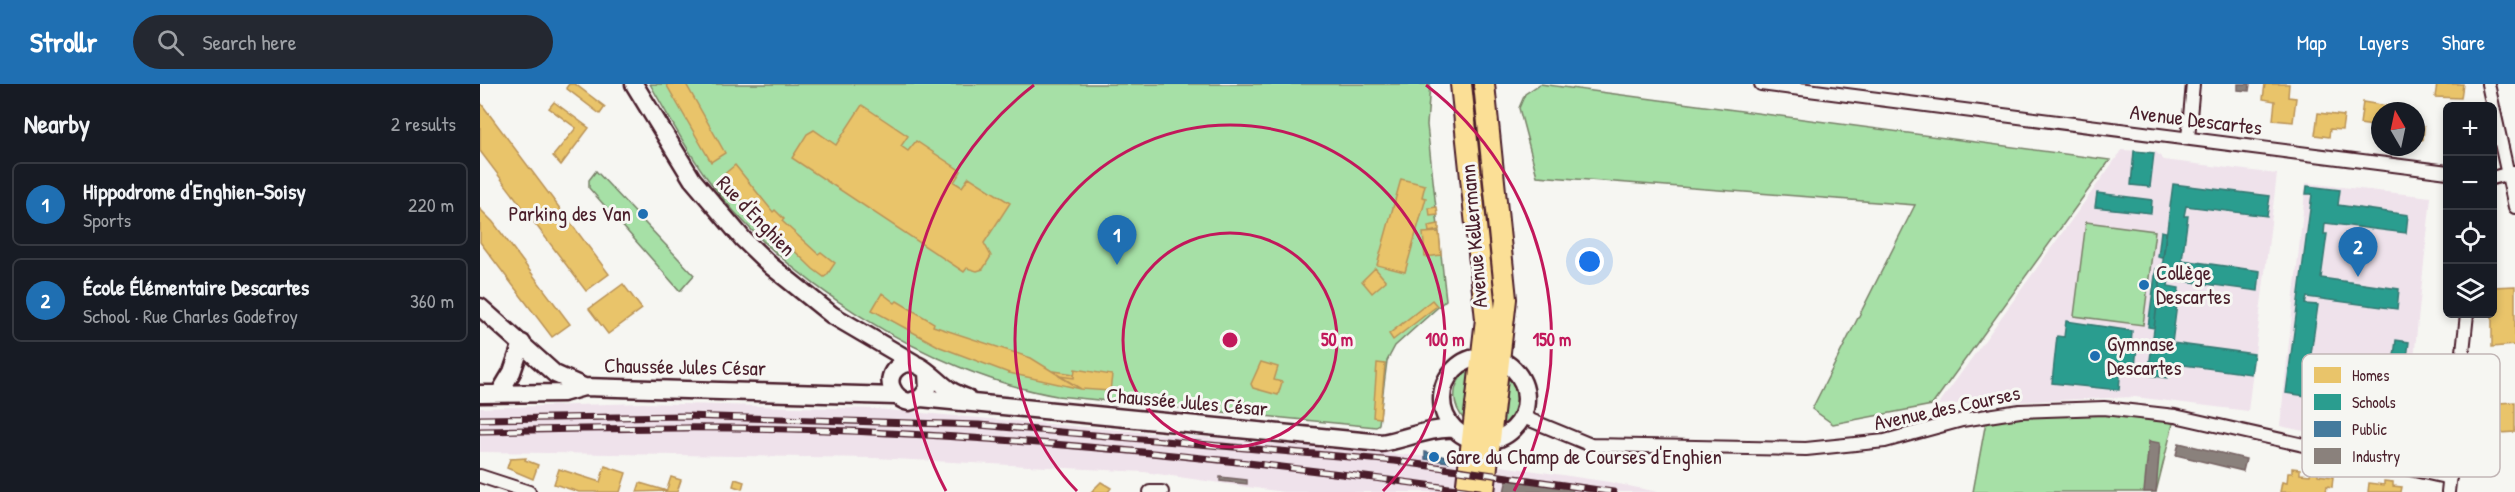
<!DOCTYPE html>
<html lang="en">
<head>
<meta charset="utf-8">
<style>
	:root { --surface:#171b24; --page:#242831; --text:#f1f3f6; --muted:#9ea1a6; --line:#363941; --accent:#1f6fb2 }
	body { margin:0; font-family:"Patrick Hand",sans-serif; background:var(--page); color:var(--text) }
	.controls { position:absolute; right:18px; top:18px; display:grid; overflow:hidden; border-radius:9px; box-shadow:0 3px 9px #0003 }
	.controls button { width:54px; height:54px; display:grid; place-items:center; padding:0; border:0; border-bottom:2px solid var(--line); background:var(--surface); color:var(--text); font:30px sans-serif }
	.compass { position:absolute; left:1891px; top:18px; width:54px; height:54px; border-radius:50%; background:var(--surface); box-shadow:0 3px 9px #0003; rotate:351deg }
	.you { position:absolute; left:1110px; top:178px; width:21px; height:21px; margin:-15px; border:4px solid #fff; border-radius:50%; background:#1a73e8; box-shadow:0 0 0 9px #1a73e833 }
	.badge { display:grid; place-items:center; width:39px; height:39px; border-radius:50%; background:var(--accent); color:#fff; font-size:20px; font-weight:700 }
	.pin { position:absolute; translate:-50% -50px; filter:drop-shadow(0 2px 3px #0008) }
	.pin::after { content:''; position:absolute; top:32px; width:21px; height:18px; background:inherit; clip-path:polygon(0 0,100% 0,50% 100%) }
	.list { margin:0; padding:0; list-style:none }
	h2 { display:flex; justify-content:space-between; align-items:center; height:78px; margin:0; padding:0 24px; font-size:26px }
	h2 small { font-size:20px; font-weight:400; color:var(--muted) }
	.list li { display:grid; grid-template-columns:39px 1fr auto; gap:18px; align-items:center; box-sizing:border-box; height:84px; margin:0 12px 12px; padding:0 12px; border:2px solid var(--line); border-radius:9px }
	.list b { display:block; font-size:22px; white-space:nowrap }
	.list p { margin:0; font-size:20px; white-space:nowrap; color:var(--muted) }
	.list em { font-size:20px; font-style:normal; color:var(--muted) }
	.icon { flex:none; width:33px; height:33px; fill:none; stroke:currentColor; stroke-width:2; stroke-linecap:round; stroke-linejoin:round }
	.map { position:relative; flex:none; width:2035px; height:408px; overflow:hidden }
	header { display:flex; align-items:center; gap:36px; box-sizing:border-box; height:84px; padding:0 30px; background:var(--accent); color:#fff }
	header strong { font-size:28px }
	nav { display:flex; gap:33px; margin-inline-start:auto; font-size:21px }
	.search { width:420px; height:54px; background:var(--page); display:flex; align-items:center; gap:15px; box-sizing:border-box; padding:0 21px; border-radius:33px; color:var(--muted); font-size:22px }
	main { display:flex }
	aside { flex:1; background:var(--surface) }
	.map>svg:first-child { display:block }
	.built { fill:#efe2eb }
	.green { fill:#a6e0a6; stroke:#788068; stroke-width:1.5 }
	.homes { fill:#e9c46a; stroke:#b99257; stroke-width:1.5 }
	.schools { fill:#2a9d8f; stroke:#347771; stroke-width:1.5 }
	.public { fill:#457b9d; stroke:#465f7b; stroke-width:1.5 }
	.industry { fill:#8a817c; stroke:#776464; stroke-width:1.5 }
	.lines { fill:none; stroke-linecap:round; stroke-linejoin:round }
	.street-casing { stroke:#4a1f2b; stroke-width:16 }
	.secondary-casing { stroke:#4a1f2b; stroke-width:21 }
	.primary-casing { stroke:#4a1f2b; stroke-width:24 }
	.street { stroke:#f6f6f2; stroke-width:12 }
	.secondary { stroke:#f6f6f2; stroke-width:16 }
	.primary { stroke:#fbdf96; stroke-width:20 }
	.rail-casing { stroke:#4a1f2b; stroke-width:7 }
	.rail { stroke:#f6f6f2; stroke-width:4.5; stroke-dasharray:14; stroke-linecap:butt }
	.ring { fill:none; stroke:#c2185b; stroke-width:3 }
	.poi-dot { fill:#1f6fb2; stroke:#f6f6f2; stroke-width:2 }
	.labels { text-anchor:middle; stroke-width:6; stroke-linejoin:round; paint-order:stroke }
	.street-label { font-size:21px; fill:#4a1f2b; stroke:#f6f6f2 }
	.poi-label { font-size:21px; fill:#4a1f2b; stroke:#f6f6f2; text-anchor:start }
	.key { fill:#f6f6f2; stroke:#c2b6b6; stroke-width:1.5 }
	.key-label { font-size:16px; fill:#4a1f2b }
	.centre { fill:#c2185b; stroke:#f6f6f2; stroke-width:3 }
	.ring-label { font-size:18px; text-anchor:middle; font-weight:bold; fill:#c2185b; stroke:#f6f6f2; stroke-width:6; stroke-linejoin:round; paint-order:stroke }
</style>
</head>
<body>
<header>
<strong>Strollr</strong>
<div class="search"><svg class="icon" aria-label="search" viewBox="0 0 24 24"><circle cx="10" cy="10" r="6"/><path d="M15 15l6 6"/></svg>Search here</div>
<nav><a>Map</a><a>Layers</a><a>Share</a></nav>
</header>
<main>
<aside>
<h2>Nearby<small>2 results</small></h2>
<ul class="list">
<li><span class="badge">1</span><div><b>Hippodrome d'Enghien-Soisy</b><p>Sports</p></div><em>220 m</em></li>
<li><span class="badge">2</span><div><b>École Élémentaire Descartes</b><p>School · Rue Charles Godefroy</p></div><em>360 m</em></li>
</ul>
</aside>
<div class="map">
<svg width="2035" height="408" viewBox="0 0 2035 408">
	<rect width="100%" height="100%" fill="#f6f6f2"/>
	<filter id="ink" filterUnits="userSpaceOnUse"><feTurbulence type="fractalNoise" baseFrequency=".0167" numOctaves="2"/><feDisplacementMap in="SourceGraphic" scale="12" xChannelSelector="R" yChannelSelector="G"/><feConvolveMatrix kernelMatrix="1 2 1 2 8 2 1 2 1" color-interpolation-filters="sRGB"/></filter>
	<g filter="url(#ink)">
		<path class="built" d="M1642,66L1676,68L1684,76L1797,90L1768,327L1655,313L1458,321Z
			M1826,99L1951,113L1924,369L1800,342Z
			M162,319L396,325L661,348L974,375L1129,398L1178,408H803L664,388L395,374L0,368V324Z"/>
		<path class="green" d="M170,0H950L947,41L966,216L915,262L907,277L899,340L896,343L577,312C450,290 298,195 224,90C204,61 187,30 170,0Z
			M1060,0L1630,76L1452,321L1353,340L1332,325L1435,121L1057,92L1039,24L1045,10Z
			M116,87L214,191L200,207L109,104V96Z
			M1606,138L1675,147L1663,241L1594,232Z
			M993,282L986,338C969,319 971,297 993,282Z
			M1026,286C1046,305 1041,328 1020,343Z
			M1540,327L1695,332L1676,408H1493L1507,332Z"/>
		<path class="homes" d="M89,0H95L125,23L120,30L86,4Z
			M186,0H206L245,69L231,78Z
			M1785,0H1809L1808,13L1816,14L1813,38L1793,36L1795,17L1783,15Z
			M1957,0H1983L1981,14L1955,13Z
			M0,18L129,190L106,207L0,67Z
			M74,18L109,44L81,81L73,72L96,44L69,24Z
			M1883,18L1908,22L1907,27H1900V35L1895,34L1893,42L1880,40Z
			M382,21L428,52L421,62L428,67L436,57L481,87L474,98L482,103L489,93L530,119L504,159L511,172L503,185L497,187L487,184L484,188L312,74L327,50L334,46L356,61Z
			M1838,29L1864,32L1862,46L1850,45L1849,53L1835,51Z
			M1936,41L1944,43L1943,56L1936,55Z
			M255,81L293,128L295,126L304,135L302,137L338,170L341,168L355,179L347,191L344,193L333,185L257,111L242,92Z
			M921,95L945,101L942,113L946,114L925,188L897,181Z
			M957,123L958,131L950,132L949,124Z
			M0,125L13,138L90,240L72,253L0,158Z
			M959,140V146L949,148L948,142Z
			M959,148L961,171L945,173L943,149Z
			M895,184L906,197L892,209L882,197Z
			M143,200L162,225L128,250L109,225Z
			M2035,202V261L2012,263V203Z
			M402,209L415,219L417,217L454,239L453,242L551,274L601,305L529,289L460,263L392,226Z
			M952,216L957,222L913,256L909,250Z
			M781,278L798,283L794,296L802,298L798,311L773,304L771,300Z
			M897,279L905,280L900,334L893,333Z
			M595,285L632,291L630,307L601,305L579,292L594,294Z
			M574,287L594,290V294L579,292Z
			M2035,318V348L2003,350L2001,320Z
			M46,374L45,376L58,381L53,395L27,384L30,375Z
			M125,382L146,389L140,408H99L74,400L79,385L120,398Z
			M1812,384L1820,385V390L1830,391L1831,386L1838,387V391L1853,393L1852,403L1847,402L1846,408H1800L1802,398L1807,399L1808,389H1812Z
			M191,393L201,396L197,408H186Z
			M255,395L264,398L262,405L253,402Z
			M1904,397L1913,398V402L1922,403L1921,408H1888L1889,399L1904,401Z
			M621,398L631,404L628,408H611Z
			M160,399L187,407L157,408Z"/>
		<path class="schools" d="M1654,67L1674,69L1670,103L1651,101Z
			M1693,100L1790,112L1787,132L1706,122L1704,132H1708L1702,176L1780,187L1778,207L1689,195L1688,202L1699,204L1692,259L1774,270L1771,290L1689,279L1687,294L1668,291Z
			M1827,102L1860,106L1858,121L1928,131L1926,149L1845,139L1844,150H1847L1841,194L1919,205L1917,225L1827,213L1825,220L1838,221L1830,277L1912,288L1916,256L1929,258L1925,289L1915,288L1909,308L1828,297L1826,312L1806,309L1832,110H1826Z
			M1617,109L1672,116L1671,129L1615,123Z
			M1681,147L1686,148L1683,174L1678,173Z
			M1676,185L1681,186L1674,244L1668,243Z
			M1586,237L1652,247L1651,262L1657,263L1655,283L1641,281L1639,306L1572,299L1577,252L1584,253Z"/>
		<path class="public" d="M945,368L970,374L969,378L945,375Z"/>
		<path class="industry" d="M1758,0H1770L1769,7L1758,6Z
			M1669,357L1680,359L1676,408H1664Z
			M1699,359L1766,375L1763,387L1696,371Z
			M740,393L767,396V400L740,397Z
			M1027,395L1093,405L1092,408H1024Z"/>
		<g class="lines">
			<defs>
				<path id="street" d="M1281,0L1968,88
					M2008,0L2035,123
					M1708,54L1713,0
					M2012,94L2034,88
					M1043,333L1111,361L1326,365L1405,357L1482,336L1540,327L1624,324L1695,332L1970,394
					M0,392L49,408
					M670,408H682
					M1968,408L1987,230"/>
				<path id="secondary" d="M154,0L212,95L263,155L291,182L352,231L434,279
					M0,223L75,290L104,303
					M962 315a42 42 0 1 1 84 0a42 42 0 1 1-84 0Z
					M447,288L448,305L441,314L429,318C414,315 402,295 418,283C437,269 455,297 470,306C475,309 482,312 487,314
					M20,308L32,288L42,259
					M0,310L83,309L104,303L416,312
					M441,314L902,359C925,355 953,343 974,345"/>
				<path id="primary" d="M981,0L1006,235L986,408
					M1004,0L1026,215L1004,408"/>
			</defs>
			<use href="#street" class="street-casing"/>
			<use href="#secondary" class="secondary-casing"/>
			<use href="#primary" class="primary-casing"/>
			<use href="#street" class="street"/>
			<use href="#secondary" class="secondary"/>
			<use href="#primary" class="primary"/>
			<defs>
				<path id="rail" d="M0,335L205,332L499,341L915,377L1133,408
					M0,347C136,344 272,341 408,349C606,359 803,381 999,408"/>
			</defs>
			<use href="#rail" class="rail-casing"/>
			<use href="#rail" class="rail"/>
		</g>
	</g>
	<g class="ring">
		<circle cx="750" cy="256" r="107"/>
		<path d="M597 407A215 215 0 1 1 903 407"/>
		<path d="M466 407A322 322 0 0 1 554 1M946 1A322 322 0 0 1 1034 407"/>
	</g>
	<g class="poi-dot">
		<circle cx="163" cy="130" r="6"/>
		<circle cx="1664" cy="201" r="6"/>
		<circle cx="1615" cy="272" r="6"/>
		<circle cx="954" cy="373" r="6"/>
	</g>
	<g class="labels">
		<g class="street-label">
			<text transform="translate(1716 36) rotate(7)" y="7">Avenue Descartes</text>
			<text transform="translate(276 132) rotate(46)" y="7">Rue d'Enghien</text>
			<text transform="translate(994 152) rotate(-95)" y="7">Avenue Kellermann</text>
			<text transform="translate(205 283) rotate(1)" y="7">Chaussée Jules César</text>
			<text transform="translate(707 318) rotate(5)" y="7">Chaussée Jules César</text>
			<text transform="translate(1467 324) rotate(-12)" y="7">Avenue des Courses</text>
		</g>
		<g class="poi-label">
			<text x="151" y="137" text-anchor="end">Parking des Van</text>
			<text x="1676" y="196">Collège<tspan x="1676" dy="24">Descartes</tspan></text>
			<text x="1627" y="267">Gymnase<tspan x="1627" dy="24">Descartes</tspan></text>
			<text x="966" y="380">Gare du Champ de Courses d'Enghien</text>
		</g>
	</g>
	<rect x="1822" y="270" width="198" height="123" rx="9" class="key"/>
	<rect x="1834" y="283" width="27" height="16" fill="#e9c46a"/>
	<rect x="1834" y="310" width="27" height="16" fill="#2a9d8f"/>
	<rect x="1834" y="337" width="27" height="16" fill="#457b9d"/>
	<rect x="1834" y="364" width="27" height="16" fill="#8a817c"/>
	<g class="key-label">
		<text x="1872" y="297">Homes</text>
		<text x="1872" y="324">Schools</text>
		<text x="1872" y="351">Public</text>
		<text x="1872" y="378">Industry</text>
	</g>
	<circle cx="750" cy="256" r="9" class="centre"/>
	<g class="ring-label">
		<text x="857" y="262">50 m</text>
		<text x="965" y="262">100 m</text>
		<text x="1072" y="262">150 m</text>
	</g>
</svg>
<div class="controls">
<button>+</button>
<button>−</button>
<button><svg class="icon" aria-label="locate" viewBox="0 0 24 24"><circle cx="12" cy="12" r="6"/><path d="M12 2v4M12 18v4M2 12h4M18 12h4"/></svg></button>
<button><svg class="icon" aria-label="layers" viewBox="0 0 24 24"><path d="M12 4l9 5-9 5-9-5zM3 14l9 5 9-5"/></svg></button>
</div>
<svg class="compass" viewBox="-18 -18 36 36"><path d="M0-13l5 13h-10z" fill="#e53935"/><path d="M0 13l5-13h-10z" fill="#9ea1a6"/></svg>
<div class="you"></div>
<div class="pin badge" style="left:637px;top:181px">1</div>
<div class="pin badge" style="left:1878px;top:193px">2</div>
</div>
</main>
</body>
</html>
